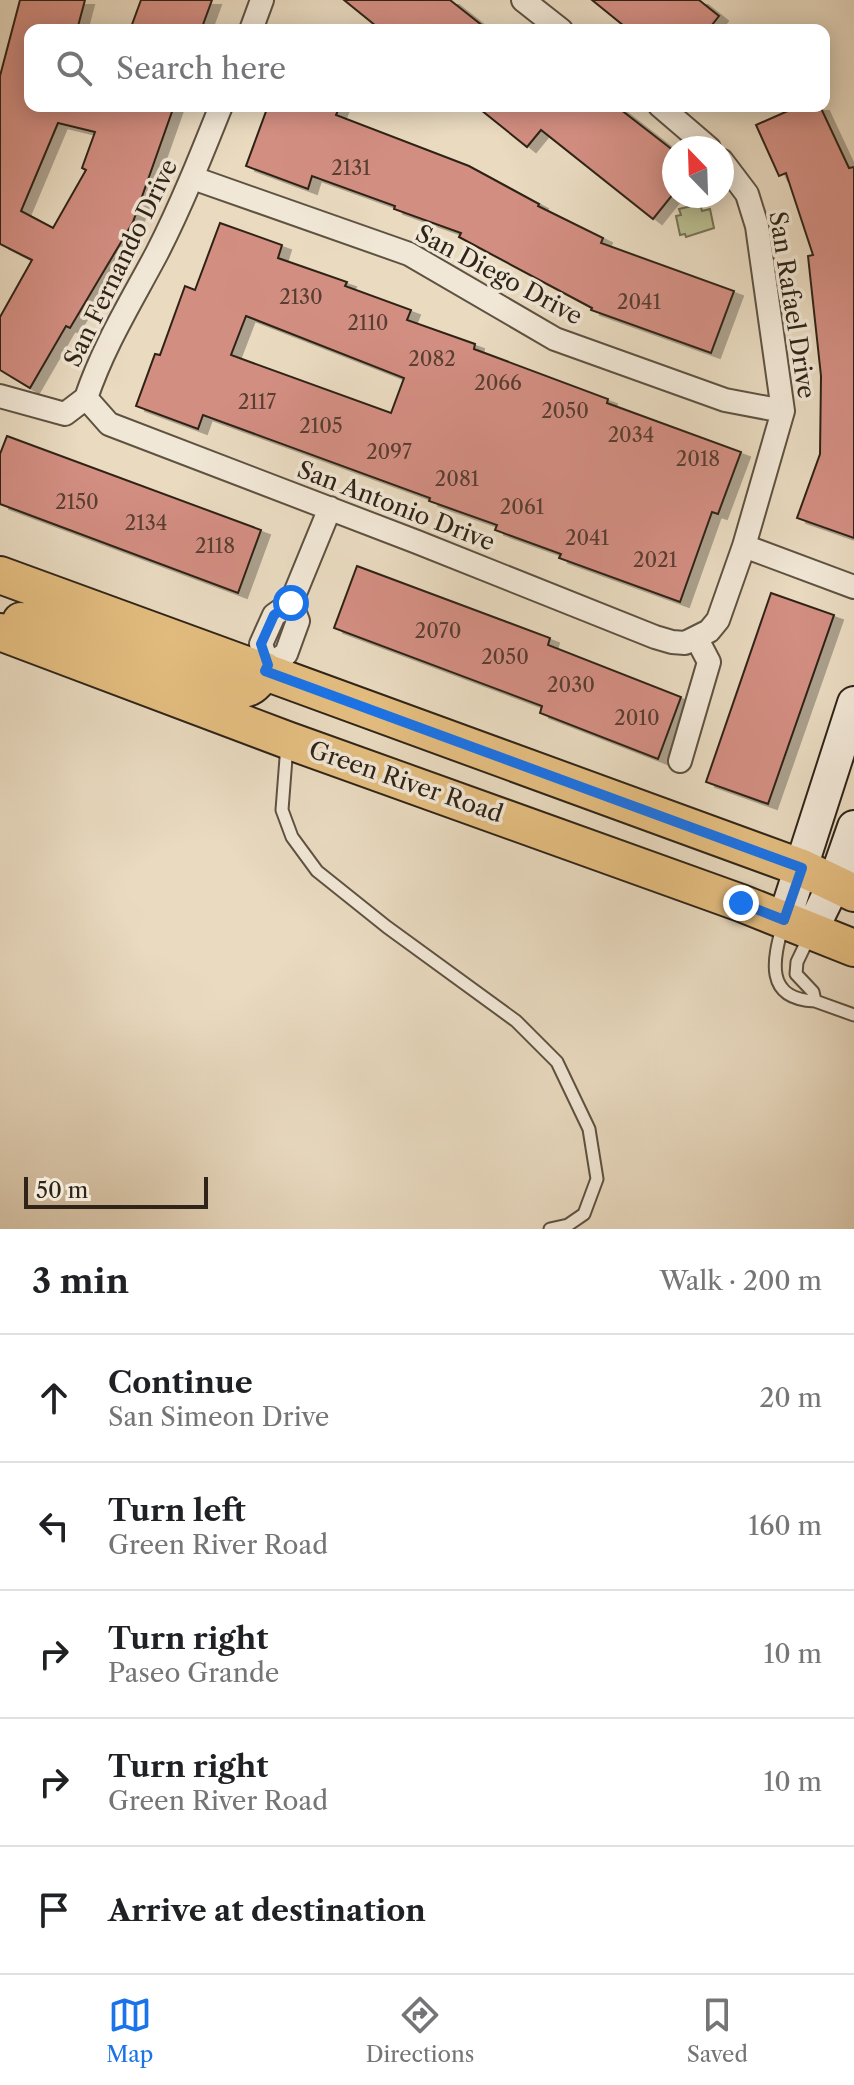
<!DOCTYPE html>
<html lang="en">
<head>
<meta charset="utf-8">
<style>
	:root { --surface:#fff; --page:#f2f2f2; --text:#202124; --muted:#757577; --line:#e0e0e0; --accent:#1a73e8 }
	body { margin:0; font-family:"Libre Caslon Text",serif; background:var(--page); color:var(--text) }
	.compass { position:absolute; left:662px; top:136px; width:72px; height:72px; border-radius:50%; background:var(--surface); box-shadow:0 4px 20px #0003; rotate:337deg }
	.scale { position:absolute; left:24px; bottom:20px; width:184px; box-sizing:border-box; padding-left:8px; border:4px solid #2f2417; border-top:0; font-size:22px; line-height:28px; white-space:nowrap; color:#2f2417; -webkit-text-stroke:6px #f1e7d6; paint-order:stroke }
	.stop { position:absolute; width:24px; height:24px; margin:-18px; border:6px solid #1a73e8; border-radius:50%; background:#fff }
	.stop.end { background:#1a73e8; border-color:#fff; box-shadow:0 2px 8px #0008 }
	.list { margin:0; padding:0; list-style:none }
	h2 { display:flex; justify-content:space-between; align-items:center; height:104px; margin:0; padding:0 32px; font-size:34px }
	h2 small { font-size:26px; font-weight:400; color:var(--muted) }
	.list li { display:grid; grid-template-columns:52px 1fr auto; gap:24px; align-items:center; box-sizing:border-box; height:128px; padding:0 32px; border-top:2px solid var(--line) }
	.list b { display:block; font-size:30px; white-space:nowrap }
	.list p { margin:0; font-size:26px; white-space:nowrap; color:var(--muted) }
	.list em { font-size:26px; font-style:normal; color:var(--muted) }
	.icon { flex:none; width:44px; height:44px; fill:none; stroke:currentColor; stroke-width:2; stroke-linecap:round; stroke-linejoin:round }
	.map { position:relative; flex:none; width:854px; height:1229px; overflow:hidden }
	.search { position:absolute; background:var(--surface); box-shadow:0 4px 20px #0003; left:24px; right:24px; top:24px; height:88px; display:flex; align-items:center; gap:20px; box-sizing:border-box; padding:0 28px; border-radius:16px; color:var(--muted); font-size:30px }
	.sheet { height:744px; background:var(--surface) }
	nav { display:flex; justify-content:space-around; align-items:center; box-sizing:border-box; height:112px; border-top:2px solid var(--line); background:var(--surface); font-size:22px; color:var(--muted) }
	nav a { display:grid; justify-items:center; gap:4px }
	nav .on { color:var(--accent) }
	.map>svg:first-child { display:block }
	.green { fill:#babe90; stroke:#747154; stroke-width:2 }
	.building { fill:#d38e82; stroke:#2f2417; stroke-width:2; fill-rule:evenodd; filter:url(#shadow) }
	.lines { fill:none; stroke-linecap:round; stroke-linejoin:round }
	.lane-casing { stroke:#5e5241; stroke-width:15 }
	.street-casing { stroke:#5e5241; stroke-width:26 }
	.secondary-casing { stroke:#2f2417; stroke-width:36 }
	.primary-casing { stroke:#2f2417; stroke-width:40 }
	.lane { stroke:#f1e7d6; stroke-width:11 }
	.street { stroke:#f1e7d6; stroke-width:22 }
	.secondary { stroke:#f1e7d6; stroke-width:32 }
	.primary { stroke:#e4bd80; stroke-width:36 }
	.route { stroke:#1a73e8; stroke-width:10 }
	.labels { text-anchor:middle; stroke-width:7; stroke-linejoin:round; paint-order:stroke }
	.number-label { font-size:20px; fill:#583e32 }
	.street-label { font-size:24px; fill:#2f2417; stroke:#f1e7d6 }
</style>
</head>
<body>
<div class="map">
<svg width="854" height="1229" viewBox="0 0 854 1229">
	<defs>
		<filter id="shadow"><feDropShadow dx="9" dy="5" stdDeviation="0" flood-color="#0004"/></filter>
	</defs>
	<rect width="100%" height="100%" fill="#e9dac0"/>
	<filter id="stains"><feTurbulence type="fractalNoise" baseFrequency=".0025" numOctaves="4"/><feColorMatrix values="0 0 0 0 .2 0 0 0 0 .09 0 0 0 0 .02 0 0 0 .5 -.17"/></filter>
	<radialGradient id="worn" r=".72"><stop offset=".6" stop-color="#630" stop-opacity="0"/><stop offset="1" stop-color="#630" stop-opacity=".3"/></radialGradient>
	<path class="green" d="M700,204L702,211L710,209L714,228L686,237L685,234L680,235L676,216L681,215L679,209Z"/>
	<path class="building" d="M20,0H85L77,30H30V106H174L133,222L70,328L66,326L30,388L0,370V317L32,260L0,244V76ZM58,123L95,132L82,168L86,170L53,228L21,211Z
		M141,0H212L201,30H130Z
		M344,0H450L488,30H381Z
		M592,0H699L719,16L708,30H629Z
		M268,106H340L336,115L469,166L539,204L538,206L603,238L601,243L734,291L711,353L591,310L592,308L459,237L461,233L394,209L395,206L312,176L308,189L246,166Z
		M476,106H616L674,151V193L653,219L541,130L527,147Z
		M799,106H820L849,168L854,167V538L797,518L820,454L821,376L808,256L813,255L786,173L779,176L756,125Z
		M220,223L282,245L278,258L347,282L345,286L411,310L407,320L475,344L474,349L608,399L607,403L741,452L718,514L712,512L680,602L559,558L561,554L495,530L497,525L429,501L430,498L203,415L198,429L136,406L155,354L160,355L185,286L195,290ZM246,316L404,378L391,413L231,355Z
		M7,436L261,530L238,593L0,504V454Z
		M357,566L550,638L548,645L681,697L658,759L540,713L542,706L334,628Z
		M771,593L834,615L768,804L706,782Z"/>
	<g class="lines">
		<defs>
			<path id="lane" d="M287,745L282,810L292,837L317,871L387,927L516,1021L557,1062L589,1129L597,1179L584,1214L568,1225L550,1229
				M783,924C773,960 764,999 815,1001L813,992L796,974L797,962L809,937
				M815,1001L854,1015"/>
			<path id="street" d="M523,0L561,30
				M251,30L262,0
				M660,106L709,148
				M193,178L409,254L555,339L725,400L783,411
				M0,396L65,414L86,398
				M86,398L109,424L417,542L655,637L672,642L685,643L709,631L718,620L744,546L783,411L757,226L747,194L722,161
				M86,398C104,345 131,302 157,253C181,206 201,156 221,106
				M744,546L854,587
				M291,603L298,621L286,654L268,665L261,644L274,615L291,603L330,508
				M680,761L709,662L697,639"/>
			<path id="secondary" d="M784,920L854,703
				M811,931L834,884L854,827"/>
			<path id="primary" d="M0,575L802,868L854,893
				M21,621L72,631L234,690C251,690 255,684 265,671
				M0,632L287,740L741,903L854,948"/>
		</defs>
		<use href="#lane" class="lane-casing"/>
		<use href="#street" class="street-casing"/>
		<use href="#secondary" class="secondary-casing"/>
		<use href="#primary" class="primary-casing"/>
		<use href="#lane" class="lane"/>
		<use href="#street" class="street"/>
		<use href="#secondary" class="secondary"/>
		<use href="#primary" class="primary"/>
	</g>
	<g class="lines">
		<path class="route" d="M291,603L274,615L261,644L268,665L265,671L802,868L784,920L741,903"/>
	</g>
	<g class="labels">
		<g class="number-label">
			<text x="351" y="175">2131</text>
			<text x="301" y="304">2130</text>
			<text x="639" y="309">2041</text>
			<text x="368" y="330">2110</text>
			<text x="432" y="366">2082</text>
			<text x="498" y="390">2066</text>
			<text x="257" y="409">2117</text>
			<text x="565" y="418">2050</text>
			<text x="321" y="433">2105</text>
			<text x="631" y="442">2034</text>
			<text x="389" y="459">2097</text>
			<text x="698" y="466">2018</text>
			<text x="457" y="486">2081</text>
			<text x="77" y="509">2150</text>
			<text x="522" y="514">2061</text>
			<text x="146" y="530">2134</text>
			<text x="587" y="545">2041</text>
			<text x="215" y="553">2118</text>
			<text x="655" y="567">2021</text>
			<text x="438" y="638">2070</text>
			<text x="505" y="664">2050</text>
			<text x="571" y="692">2030</text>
			<text x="637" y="725">2010</text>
		</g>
		<g class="street-label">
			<text transform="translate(121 263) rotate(-64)" y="8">San Fernando Drive</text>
			<text transform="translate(499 275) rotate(28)" y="8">San Diego Drive</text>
			<text transform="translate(792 305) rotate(81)" y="8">San Rafael Drive</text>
			<text transform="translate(396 506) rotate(21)" y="8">San Antonio Drive</text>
			<text transform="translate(406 782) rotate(19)" y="8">Green River Road</text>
		</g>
	</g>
	<rect width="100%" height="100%" filter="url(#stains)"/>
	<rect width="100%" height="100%" fill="url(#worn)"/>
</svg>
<svg class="compass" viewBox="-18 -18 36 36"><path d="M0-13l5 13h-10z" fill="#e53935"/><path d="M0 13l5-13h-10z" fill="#757577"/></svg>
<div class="scale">50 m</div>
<div class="stop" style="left:291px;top:603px"></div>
<div class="stop end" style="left:741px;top:903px"></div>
<div class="search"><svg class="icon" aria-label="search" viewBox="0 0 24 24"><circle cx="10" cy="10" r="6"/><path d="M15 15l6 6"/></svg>Search here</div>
</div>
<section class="sheet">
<h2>3 min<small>Walk · 200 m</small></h2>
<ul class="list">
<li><svg class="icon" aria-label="ahead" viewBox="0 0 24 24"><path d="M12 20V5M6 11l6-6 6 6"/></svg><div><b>Continue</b><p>San Simeon Drive</p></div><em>20 m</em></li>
<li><svg class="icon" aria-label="left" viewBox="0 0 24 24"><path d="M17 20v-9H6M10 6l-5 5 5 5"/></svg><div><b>Turn left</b><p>Green River Road</p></div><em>160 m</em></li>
<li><svg class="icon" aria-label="right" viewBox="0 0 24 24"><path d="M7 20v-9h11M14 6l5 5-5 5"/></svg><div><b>Turn right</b><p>Paseo Grande</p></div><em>10 m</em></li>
<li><svg class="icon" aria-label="right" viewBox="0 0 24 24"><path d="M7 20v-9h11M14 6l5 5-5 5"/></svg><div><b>Turn right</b><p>Green River Road</p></div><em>10 m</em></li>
<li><svg class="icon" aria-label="arrive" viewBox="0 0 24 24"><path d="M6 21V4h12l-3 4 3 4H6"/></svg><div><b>Arrive at destination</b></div></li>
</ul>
</section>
<nav>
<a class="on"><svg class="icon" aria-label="map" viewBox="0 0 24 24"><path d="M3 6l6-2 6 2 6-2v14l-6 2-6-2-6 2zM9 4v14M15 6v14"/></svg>Map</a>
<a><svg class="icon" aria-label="directions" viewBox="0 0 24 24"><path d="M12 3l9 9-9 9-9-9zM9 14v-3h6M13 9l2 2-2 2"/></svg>Directions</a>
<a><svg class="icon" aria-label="saved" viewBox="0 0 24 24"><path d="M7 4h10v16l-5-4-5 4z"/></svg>Saved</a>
</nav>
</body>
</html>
